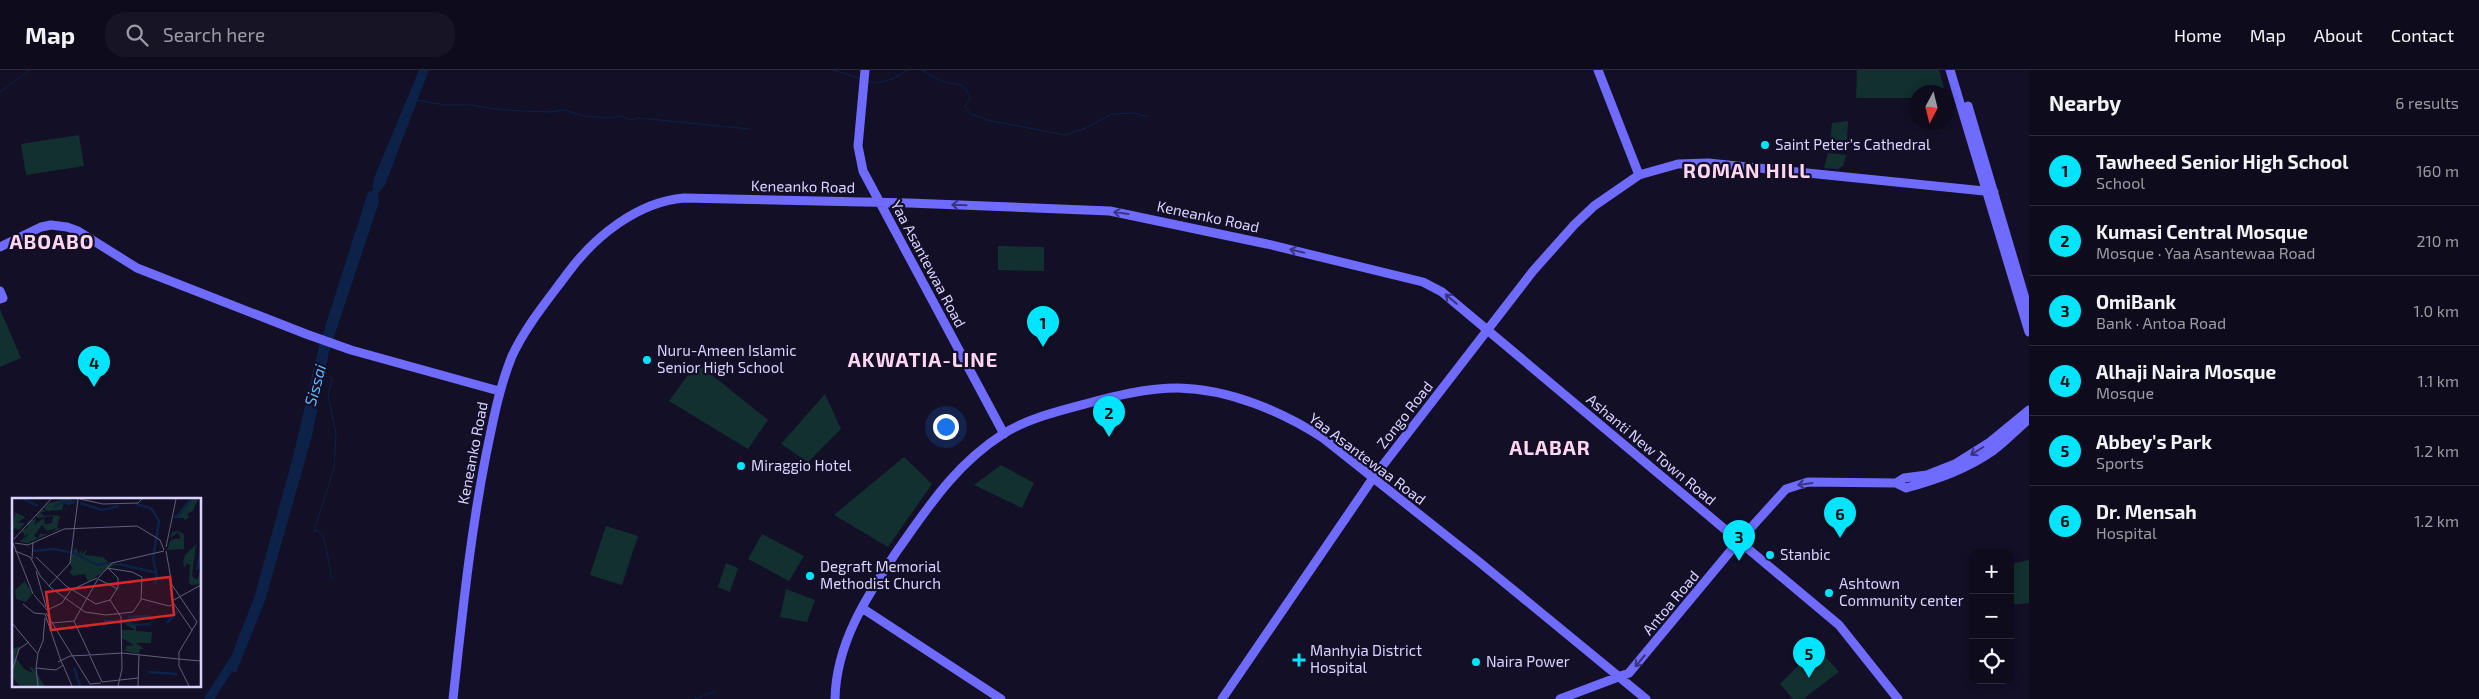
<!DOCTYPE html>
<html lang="en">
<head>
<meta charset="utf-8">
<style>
	:root { --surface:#0e0b1c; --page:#171425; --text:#f1f3f6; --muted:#9b9ba3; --line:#2e2b3b; --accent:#00e5ff }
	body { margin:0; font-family:"Exo 2",sans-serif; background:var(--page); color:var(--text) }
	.controls { position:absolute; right:15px; bottom:15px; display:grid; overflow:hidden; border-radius:10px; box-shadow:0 2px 8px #0003 }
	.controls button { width:45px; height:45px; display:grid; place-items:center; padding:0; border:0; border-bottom:1px solid var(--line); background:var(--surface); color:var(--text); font:25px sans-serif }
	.compass { position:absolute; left:1909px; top:15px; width:45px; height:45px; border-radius:50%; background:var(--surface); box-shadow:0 2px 8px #0003; rotate:187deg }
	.you { position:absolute; left:945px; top:356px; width:18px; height:18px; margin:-12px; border:4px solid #fff; border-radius:50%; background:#1a73e8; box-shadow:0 0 0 8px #1a73e833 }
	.badge { display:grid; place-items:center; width:32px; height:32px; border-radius:50%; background:var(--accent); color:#111; font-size:16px; font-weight:700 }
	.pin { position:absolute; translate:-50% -41px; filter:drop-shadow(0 1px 2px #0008) }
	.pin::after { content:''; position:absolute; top:26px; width:18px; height:15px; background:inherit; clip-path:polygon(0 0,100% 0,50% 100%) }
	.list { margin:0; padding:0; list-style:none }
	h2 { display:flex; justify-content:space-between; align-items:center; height:65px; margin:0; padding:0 20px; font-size:21px }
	h2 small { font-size:16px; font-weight:400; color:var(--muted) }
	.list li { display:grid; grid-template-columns:32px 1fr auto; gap:15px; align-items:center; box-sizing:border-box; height:70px; padding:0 20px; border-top:1px solid var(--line) }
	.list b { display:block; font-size:19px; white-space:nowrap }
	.list p { margin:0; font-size:16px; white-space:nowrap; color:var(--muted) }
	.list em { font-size:16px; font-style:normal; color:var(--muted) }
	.icon { flex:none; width:28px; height:28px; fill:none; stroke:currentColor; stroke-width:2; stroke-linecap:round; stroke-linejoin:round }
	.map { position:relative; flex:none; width:2029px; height:629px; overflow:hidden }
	header { display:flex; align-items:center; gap:30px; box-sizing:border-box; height:70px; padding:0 25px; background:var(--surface); border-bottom:1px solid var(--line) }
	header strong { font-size:24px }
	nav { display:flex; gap:28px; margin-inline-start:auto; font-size:18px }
	.search { width:350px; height:45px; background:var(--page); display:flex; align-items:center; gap:12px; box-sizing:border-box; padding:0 18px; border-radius:20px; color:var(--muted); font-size:19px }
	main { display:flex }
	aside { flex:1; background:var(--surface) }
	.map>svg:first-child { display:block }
	.green { fill:#12302f }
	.water { fill:#0c2248 }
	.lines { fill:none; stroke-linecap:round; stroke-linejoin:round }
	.stream { stroke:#0c2248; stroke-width:1 }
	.river { stroke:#0c2248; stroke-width:9 }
	.secondary { stroke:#6f6bff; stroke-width:9 }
	.oneway { stroke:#38347d }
	.poi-dot { fill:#00e5ff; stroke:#130f26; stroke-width:2 }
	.labels { text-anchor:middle; stroke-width:4.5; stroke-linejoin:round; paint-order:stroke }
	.poi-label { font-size:15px; fill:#d9d4ff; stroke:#130f26; text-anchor:start }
	.street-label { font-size:15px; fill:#d9d4ff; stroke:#130f26 }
	.water-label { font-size:16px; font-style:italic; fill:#62b6ff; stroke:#130f26 }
	.district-label { font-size:20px; font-weight:bold; letter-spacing:1px; fill:#ffd6f0; stroke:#130f26 }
	.inset-river { fill:none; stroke:#0c2248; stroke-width:2.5 }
	.inset-road { fill:none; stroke:#625e7d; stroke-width:1 }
	.view { fill:#d62828; fill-opacity:0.15; stroke:#d62828; stroke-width:2.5 }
	.inset-edge { fill:none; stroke:#d9d4ff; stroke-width:2.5 }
</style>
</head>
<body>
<header>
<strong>Map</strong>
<div class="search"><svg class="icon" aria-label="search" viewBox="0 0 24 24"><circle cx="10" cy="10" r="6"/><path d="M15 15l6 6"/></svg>Search here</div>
<nav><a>Home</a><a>Map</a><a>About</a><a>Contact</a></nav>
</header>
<main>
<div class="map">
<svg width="2029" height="629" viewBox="0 0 2029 629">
	<rect width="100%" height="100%" fill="#130f26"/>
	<path class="green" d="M1857,0H1939L1945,22H1916V28H1856Z
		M1848,51L1847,71L1830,73L1832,53Z
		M79,65L84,96L26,105L21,74Z
		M1828,83L1846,85L1843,96L1838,99L1824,98Z
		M998,176L1044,177V201L998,200Z
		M0,239L21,288L0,297Z
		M697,293L768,350L748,379L669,331Z
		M825,324L841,359L808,392L781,374Z
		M904,387L932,414L888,477L834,445Z
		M1001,395L1034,413L1022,438L974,415Z
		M606,456L638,466L622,515L590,505Z
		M762,464L804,486L789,511L748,489Z
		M2029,490V533L2010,535V494Z
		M726,493L738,498L730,522L718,517Z
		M786,519L815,530L807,552L780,547Z
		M1817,577L1839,602L1803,629H1793L1780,614Z"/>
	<path class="water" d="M419,0H429L385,115L378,124L379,132L329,282L312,366L265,531L236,603L226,599L254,528L293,387L319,276L368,122L372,121L374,108Z"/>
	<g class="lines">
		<path class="stream" d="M833,0L861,9
			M921,0C928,3 935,8 942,11C957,17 963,9 970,28L965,37L971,44L987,50L1065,65L1086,58L1112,44L1135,43L1148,47
			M867,11C883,16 894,8 908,0
			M0,22L30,0
			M417,30L444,35H469L503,40L548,42L564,40L584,46L606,48L623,46L630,50L639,48L749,59
			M325,306L332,308L328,325L336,364L334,398L314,461L317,460C319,462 322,463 323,466C325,469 331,502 331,506L333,509
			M695,629L715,621"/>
		<path class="river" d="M209,629L234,590"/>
		<path class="secondary" d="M865,0L858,76L863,101L1004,364
			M1598,0L1639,105
			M1950,0L2029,262
			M1968,36L2029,242
			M0,177L41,157L51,155L67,157L78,161L137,198L306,264L351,280L499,321
			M0,221L3,228L0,229
			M1896,413L1904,408L1927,405L1955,394L1990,372L2029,340
			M862,538L1001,629
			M453,629C462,547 470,466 486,385C493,351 499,318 512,286C526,256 547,231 567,204C594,167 637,132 684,128L909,133L1110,141L1267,174L1423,212L1442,222L1839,555L1898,629
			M835,629C836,573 867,526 897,481C929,436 955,395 1003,364C1027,349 1058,341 1085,334C1115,326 1146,318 1178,318C1229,319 1281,341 1323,368L1478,491L1646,629
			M1222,629L1373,408L1533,201L1574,155L1594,136L1639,105L1678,94L1708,93L1994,122
			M1560,629L1629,603L1738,472L1786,419L1808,412L1896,413L1906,418C1938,409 1967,399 1994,380C2006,371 2017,359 2029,349"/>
	</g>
	<defs><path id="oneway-shaft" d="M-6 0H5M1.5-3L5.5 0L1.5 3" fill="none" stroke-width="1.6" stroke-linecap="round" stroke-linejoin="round" transform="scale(1.25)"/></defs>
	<g class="oneway">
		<use href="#oneway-shaft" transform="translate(959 135) rotate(-178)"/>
		<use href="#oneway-shaft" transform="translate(1121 143) rotate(-172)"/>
		<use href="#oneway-shaft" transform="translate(1297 181) rotate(-167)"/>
		<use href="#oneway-shaft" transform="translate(1451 229) rotate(-140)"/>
		<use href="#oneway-shaft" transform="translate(1977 381) rotate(148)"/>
		<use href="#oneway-shaft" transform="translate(1805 414) rotate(172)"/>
		<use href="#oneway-shaft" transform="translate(1640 591) rotate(130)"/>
	</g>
	<g class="poi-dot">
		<circle cx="1765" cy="75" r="5"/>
		<circle cx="647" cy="290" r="5"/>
		<circle cx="741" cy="396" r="5"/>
		<circle cx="1770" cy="485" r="5"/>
		<circle cx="810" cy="506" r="5"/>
		<circle cx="1829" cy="523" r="5"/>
		<path d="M1296.5 582.5h5v5h5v5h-5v5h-5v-5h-5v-5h5z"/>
		<circle cx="1476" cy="592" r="5"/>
	</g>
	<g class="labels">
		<g class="poi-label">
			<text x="1775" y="80">Saint Peter's Cathedral</text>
			<text x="657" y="286">Nuru-Ameen Islamic<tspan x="657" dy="17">Senior High School</tspan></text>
			<text x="751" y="401">Miraggio Hotel</text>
			<text x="1780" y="490">Stanbic</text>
			<text x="820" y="502">Degraft Memorial<tspan x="820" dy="17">Methodist Church</tspan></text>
			<text x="1839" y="519">Ashtown<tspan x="1839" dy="17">Community center</tspan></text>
			<text x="1310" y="586">Manhyia District<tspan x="1310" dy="17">Hospital</tspan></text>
			<text x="1486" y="597">Naira Power</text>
		</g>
		<g class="street-label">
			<text transform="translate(803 117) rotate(1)" y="5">Keneanko Road</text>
			<text transform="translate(1208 147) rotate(12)" y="5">Keneanko Road</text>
			<text transform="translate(928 194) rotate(62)" y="5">Yaa Asantewaa Road</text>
			<text transform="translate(1405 345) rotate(-52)" y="5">Zongo Road</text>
			<text transform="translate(1651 380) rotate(40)" y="5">Ashanti New Town Road</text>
			<text transform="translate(473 383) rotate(-79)" y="5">Keneanko Road</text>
			<text transform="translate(1367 389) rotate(37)" y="5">Yaa Asantewaa Road</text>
			<text transform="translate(1671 533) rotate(-50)" y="5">Antoa Road</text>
		</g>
		<g class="water-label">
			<text transform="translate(315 315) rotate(-75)" y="6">Sissai</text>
		</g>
		<g class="district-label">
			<text x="1747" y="108">ROMAN HILL</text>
			<text x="52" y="179">ABOABO</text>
			<text x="923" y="297">AKWATIA-LINE</text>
			<text x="1550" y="385">ALABAR</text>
		</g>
	</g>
	<g transform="translate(12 428)">
		<rect width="189" height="189" fill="#130f26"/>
		<path d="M56,1L65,4L57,7L52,5L50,12L34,13L32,9L36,5ZM178,1H186L181,13L175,16L177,20L172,22V20H162ZM31,10L33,14H28L32,18L41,17L48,18L45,29L48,31L39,35L45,30L35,33L30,27L22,38L26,40L28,36H36L16,45L7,44L15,38L16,35L13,38L10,33L16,29L15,24L24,21L22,27L32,20L33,26L40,25L41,18L26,20L24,18ZM3,14L13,19L6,25H13L7,32L3,30L0,33ZM166,33L172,36V51L155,52L159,42L169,40L166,34L159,40L160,34ZM184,46L180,78L185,82L189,71V86L180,87L177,86L178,67L175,65L173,70L171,64L173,57ZM64,50L67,56L70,52L69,57L75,51L73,57L91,59L96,64L116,68L102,67L76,84L73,76L61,78L57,74L61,70L58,66L59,54ZM13,83L20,96L14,104L4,101L3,92ZM110,124L124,127V133L140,134L139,145H124L132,151H128L127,156L113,153L114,148L122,147L110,140V132H123ZM9,148L3,158L12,171L21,175L17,169L21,170L33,188H8L0,179V151Z" fill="#12302f"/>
		<path class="inset-river" d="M12,1L26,8M68,5L90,12L107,8M124,6L139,10L147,23L141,61L145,77L143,86M42,9L51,4H64M161,19L166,18L180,1M21,53L42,51L62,55L85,67L97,65M107,66L145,75M185,71L189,54M116,119L137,118M92,123L107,124M110,123L125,127L139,126M155,125L166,113M62,170L68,188M136,174L165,176"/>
		<path class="inset-road" d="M68,1L91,6L126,5L130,1M2,41L39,1M1,45L21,96M3,45L16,47L52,31L125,28L148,42L152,52M154,49L164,1M3,53L18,59L29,79L39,90L73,114L94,117L121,114L129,102L130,79L120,74L95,70M154,53L160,87L185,124L167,154V168L177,188M24,59L54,88L84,106L98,102L106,89V80L96,70M20,61L21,44M24,73L34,109M86,80L100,65L152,53M86,81L106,91M37,88L58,65L66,1M22,97L35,112L50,105L59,92L85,80M130,101L157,108L162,106M98,102L109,119L110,171L106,188M11,106L22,115L33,116M34,115L78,186L89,185M33,116L49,163M62,123L86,81M62,123L78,157M0,125L25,155M40,125L62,123M180,132L160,103L189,87M26,155L31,143L33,120M78,157L110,155L166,161M78,158L90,184M166,161L189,163M46,164L58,158L78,157M51,167L60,188M24,170L26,155M0,173L7,151L17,144M90,184L126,180M26,188L24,170L44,172L51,167L49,163M126,188L127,157"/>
		<path class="view" d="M158,79L162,117L39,132L34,94Z"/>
		<rect width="189" height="189" class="inset-edge"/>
	</g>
</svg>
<div class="controls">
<button>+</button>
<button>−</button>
<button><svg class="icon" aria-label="locate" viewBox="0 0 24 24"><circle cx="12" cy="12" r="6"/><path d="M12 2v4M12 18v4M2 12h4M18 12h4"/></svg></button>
</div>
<svg class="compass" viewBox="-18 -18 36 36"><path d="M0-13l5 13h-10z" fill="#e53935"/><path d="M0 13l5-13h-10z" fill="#9b9ba3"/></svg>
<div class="you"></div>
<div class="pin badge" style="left:1043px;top:277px">1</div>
<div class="pin badge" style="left:1109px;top:367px">2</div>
<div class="pin badge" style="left:1739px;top:491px">3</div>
<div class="pin badge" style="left:94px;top:317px">4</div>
<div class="pin badge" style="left:1809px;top:608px">5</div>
<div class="pin badge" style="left:1840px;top:468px">6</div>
</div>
<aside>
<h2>Nearby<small>6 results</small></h2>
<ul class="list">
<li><span class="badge">1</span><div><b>Tawheed Senior High School</b><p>School</p></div><em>160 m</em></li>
<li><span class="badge">2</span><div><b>Kumasi Central Mosque</b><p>Mosque · Yaa Asantewaa Road</p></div><em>210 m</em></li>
<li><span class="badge">3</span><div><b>OmiBank</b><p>Bank · Antoa Road</p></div><em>1.0 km</em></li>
<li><span class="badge">4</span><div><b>Alhaji Naira Mosque</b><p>Mosque</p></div><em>1.1 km</em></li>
<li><span class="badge">5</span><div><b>Abbey's Park</b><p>Sports</p></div><em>1.2 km</em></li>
<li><span class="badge">6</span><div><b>Dr. Mensah</b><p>Hospital</p></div><em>1.2 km</em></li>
</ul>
</aside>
</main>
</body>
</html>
